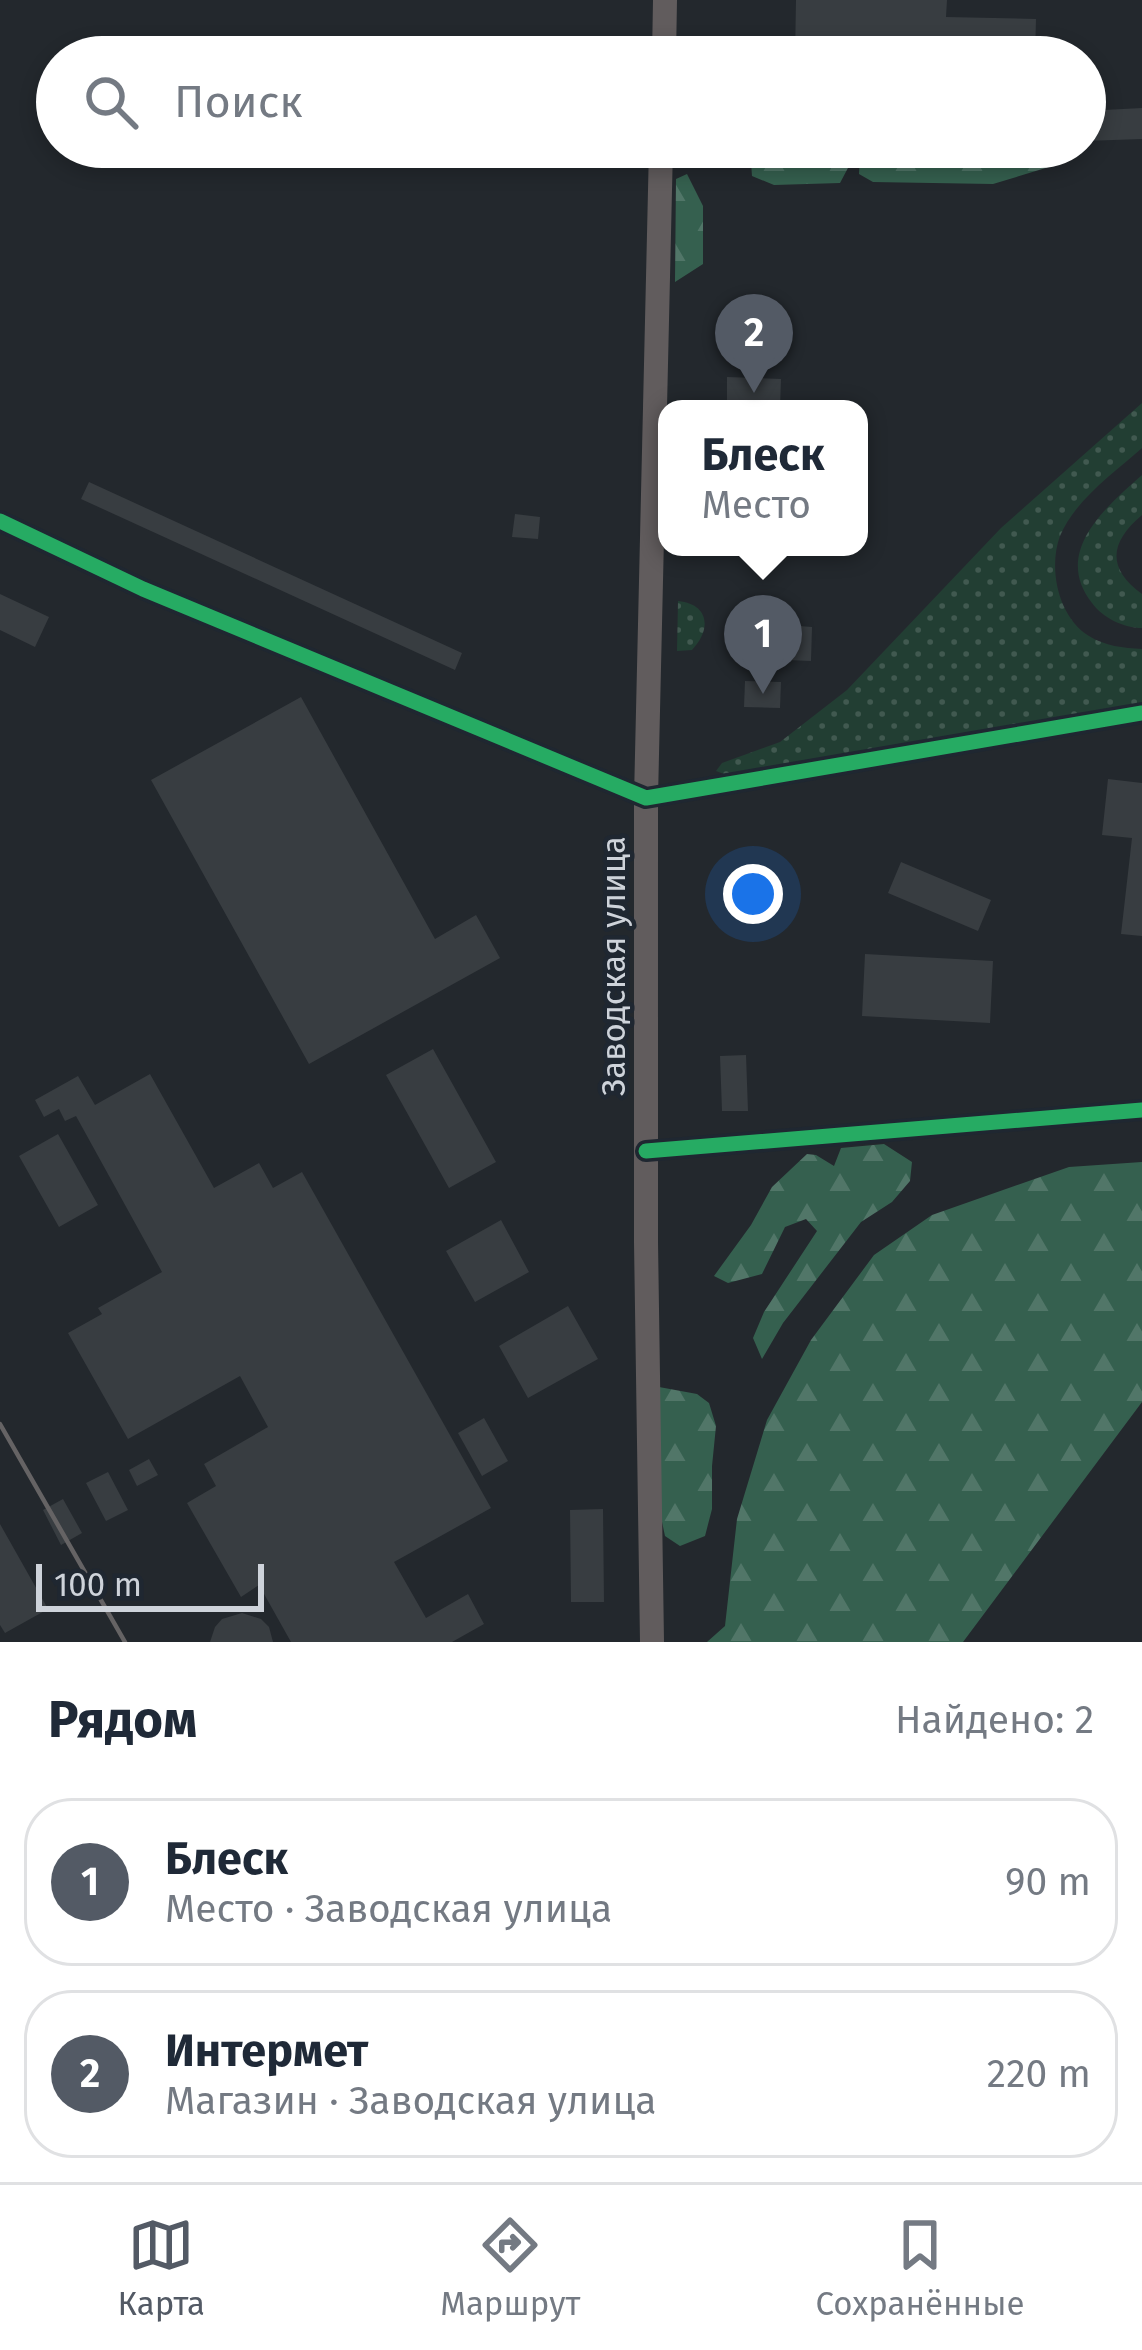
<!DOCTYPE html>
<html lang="ru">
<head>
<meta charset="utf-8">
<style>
	:root { --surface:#fff; --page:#f2f2f3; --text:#1f2937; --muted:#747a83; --line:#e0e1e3; --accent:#535a65 }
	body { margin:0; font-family:"Fira Sans",sans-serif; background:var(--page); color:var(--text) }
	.scale { position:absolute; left:36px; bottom:30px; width:228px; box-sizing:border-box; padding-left:12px; border:6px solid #ced3da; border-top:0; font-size:33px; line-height:42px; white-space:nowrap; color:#ced3da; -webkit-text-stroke:9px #1f2731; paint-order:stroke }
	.you { position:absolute; left:753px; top:894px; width:42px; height:42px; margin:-30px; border:9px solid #fff; border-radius:50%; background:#1a73e8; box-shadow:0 0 0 18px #1a73e833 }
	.badge { display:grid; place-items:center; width:78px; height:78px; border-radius:50%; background:var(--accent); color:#fff; font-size:39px; font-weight:700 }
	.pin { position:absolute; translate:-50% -99px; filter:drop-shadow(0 3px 6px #0008) }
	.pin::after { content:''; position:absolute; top:63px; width:42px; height:36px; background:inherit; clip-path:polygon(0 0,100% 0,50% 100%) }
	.popup { position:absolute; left:658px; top:400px; width:210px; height:156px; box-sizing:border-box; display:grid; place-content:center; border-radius:24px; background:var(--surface); filter:drop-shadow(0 3px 9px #0005); font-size:39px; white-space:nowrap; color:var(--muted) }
	.popup b { font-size:45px; color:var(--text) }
	.popup::after { content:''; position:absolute; left:50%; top:100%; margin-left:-24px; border:24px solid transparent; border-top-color:var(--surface) }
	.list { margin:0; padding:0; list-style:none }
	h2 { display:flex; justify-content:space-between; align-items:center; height:156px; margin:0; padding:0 48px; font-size:51px }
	h2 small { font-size:39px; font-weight:400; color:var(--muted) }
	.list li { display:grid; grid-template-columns:78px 1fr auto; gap:36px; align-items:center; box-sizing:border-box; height:168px; margin:0 24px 24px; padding:0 24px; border:3px solid var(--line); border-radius:48px }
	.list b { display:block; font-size:45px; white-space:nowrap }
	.list p { margin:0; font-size:39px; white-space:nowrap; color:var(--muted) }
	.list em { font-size:39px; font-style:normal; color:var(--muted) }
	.icon { flex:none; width:66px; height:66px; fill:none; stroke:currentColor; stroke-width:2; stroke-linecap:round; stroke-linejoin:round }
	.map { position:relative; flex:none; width:1142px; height:1642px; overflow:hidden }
	.search { position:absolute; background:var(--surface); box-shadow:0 6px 18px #0003; left:36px; right:36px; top:36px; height:132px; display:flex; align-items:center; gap:30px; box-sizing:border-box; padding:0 42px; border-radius:66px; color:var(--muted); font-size:45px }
	.sheet { height:540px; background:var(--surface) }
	nav { display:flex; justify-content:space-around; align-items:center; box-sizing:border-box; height:168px; border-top:3px solid var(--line); background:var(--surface); font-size:33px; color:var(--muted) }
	nav a { display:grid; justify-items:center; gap:6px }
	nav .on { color:var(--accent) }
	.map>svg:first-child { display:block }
	.grass { fill:url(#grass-dots) }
	.forest { fill:url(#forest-firs) }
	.building { fill:#383d41 }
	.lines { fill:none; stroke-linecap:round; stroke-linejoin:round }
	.minor { stroke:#615b5c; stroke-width:15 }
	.primary { stroke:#615c5d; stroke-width:24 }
	.rail { stroke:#656364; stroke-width:4.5 }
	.cycleway-casing { stroke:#1f2731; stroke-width:22 }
	.cycleway { stroke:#26ab63; stroke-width:15 }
	.labels { text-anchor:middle; stroke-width:9; stroke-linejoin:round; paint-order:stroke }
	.street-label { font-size:33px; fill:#ced3da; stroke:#1f2731 }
</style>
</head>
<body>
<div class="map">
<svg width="1142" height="1642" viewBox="0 0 1142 1642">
	<defs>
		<pattern id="grass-dots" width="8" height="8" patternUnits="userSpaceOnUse" patternTransform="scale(3)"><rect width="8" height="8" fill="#223e33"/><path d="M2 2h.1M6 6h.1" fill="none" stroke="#415950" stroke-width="1.8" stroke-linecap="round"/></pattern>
		<pattern id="forest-firs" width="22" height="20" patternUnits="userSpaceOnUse" patternTransform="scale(3)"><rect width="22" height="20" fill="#35604f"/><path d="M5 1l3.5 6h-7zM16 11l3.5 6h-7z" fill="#517668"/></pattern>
	</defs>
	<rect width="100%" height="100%" fill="#23282d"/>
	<path class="grass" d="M1142,403V448C1114,473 1075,500 1060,536C1048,568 1058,617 1089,636C1105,646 1123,648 1142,649V703L724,774L716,771L722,763L780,742L847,690L1001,528Z
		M1142,475V515C1110,542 1106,568 1142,594V628C1124,628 1103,618 1092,603C1052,552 1106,507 1142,475Z
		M678,601C709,604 712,629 692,650L677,651Z"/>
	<path class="forest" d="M975,147H1062V163L993,184L873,182L859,174L860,155Z
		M751,162H835L849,166L840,183L774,185L752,176Z
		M687,174L703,206V264L675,282L676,179Z
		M884,1144L912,1162L910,1181L892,1202L861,1222L783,1323L762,1359L753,1338L764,1312L817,1231L806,1219L785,1227L762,1274L728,1283L714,1276L751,1225L772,1187L807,1154L816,1155L834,1166L841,1148Z
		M1142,1162V1402L963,1642H707L725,1626L737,1519L767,1420L811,1340L874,1255L932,1215L1069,1167Z
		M659,1387L697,1394L709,1403L716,1426L712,1466V1509L705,1536L680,1546L665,1536L661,1517Z"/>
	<path class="building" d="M796,0H947L946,17L1036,19L1035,57H795Z
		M1142,108V139L1085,141V111Z
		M756,147H835V152L757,154Z
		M727,377L781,379L780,408L727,406Z
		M89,482L462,653L455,670L81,499Z
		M515,514L540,517L538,539L512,537Z
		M0,594L49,617L35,647L0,630Z
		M786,625L812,627L811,661L737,658L738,640L785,642Z
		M745,681L781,682L780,708L744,707Z
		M301,697L435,939L476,915L500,958L309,1064L151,780Z
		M1108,779L1142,783V936L1121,934L1132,838L1102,835Z
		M901,862L991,900L978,931L888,893Z
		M865,954L993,961L990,1023L862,1016Z
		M433,1049L496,1162L449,1188L386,1075Z
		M746,1055L748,1111H722L720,1056Z
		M150,1074L214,1188L259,1163L273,1188L302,1172L491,1508L394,1562L426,1618L468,1594L484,1624L452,1642H291L259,1585L241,1597L187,1503L216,1486L204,1464L268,1427L240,1376L128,1439L68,1333L102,1314L98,1308L162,1272L76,1116L65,1121L59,1109L44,1117L35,1100L78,1076L95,1105Z
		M58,1134L98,1205L59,1227L19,1156Z
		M501,1220L529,1272L475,1302L446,1251Z
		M568,1306L598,1359L528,1398L499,1346Z
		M484,1418L508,1461L482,1476L458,1433Z
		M149,1459L158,1475L137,1486L129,1470Z
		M108,1472L128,1510L106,1521L86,1483Z
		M63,1499L82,1533L61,1545L43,1510Z
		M603,1509L604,1602H571L570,1510Z
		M0,1524L48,1609L5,1633L0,1625Z
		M242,1613L261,1619L269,1627L273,1642H210L215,1627L222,1619Z"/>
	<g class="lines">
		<path class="minor" d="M0,521L143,589L646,798L1142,713
			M646,1151L1142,1110"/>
		<path class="primary" d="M664,57L665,0
			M652,1642L646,1242V798L661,147"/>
		<path class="rail" d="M0,1424L125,1642"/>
		<defs>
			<path id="cycleway" d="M0,521L143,589L646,798L1142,713
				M646,1151L1142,1110"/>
		</defs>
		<use href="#cycleway" class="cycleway-casing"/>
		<use href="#cycleway" class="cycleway"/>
	</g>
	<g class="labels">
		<g class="street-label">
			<text transform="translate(613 966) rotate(-90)" y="12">Заводская улица</text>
		</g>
	</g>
</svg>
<div class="scale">100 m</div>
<div class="you"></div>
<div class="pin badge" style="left:763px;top:694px">1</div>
<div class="popup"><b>Блеск</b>Место</div>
<div class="pin badge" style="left:754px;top:393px">2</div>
<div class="search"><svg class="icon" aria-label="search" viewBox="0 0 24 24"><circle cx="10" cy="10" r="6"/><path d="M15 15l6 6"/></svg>Поиск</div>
</div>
<section class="sheet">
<h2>Рядом<small>Найдено: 2</small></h2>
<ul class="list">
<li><span class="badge">1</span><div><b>Блеск</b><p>Место · Заводская улица</p></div><em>90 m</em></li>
<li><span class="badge">2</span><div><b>Интермет</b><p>Магазин · Заводская улица</p></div><em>220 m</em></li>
</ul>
</section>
<nav>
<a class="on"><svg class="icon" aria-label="map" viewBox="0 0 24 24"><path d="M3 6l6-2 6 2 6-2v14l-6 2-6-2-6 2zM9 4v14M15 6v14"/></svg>Карта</a>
<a><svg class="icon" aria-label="directions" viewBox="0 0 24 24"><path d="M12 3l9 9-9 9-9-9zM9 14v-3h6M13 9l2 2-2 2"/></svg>Маршрут</a>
<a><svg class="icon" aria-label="saved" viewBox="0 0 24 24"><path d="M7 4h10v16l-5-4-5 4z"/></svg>Сохранённые</a>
</nav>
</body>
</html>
